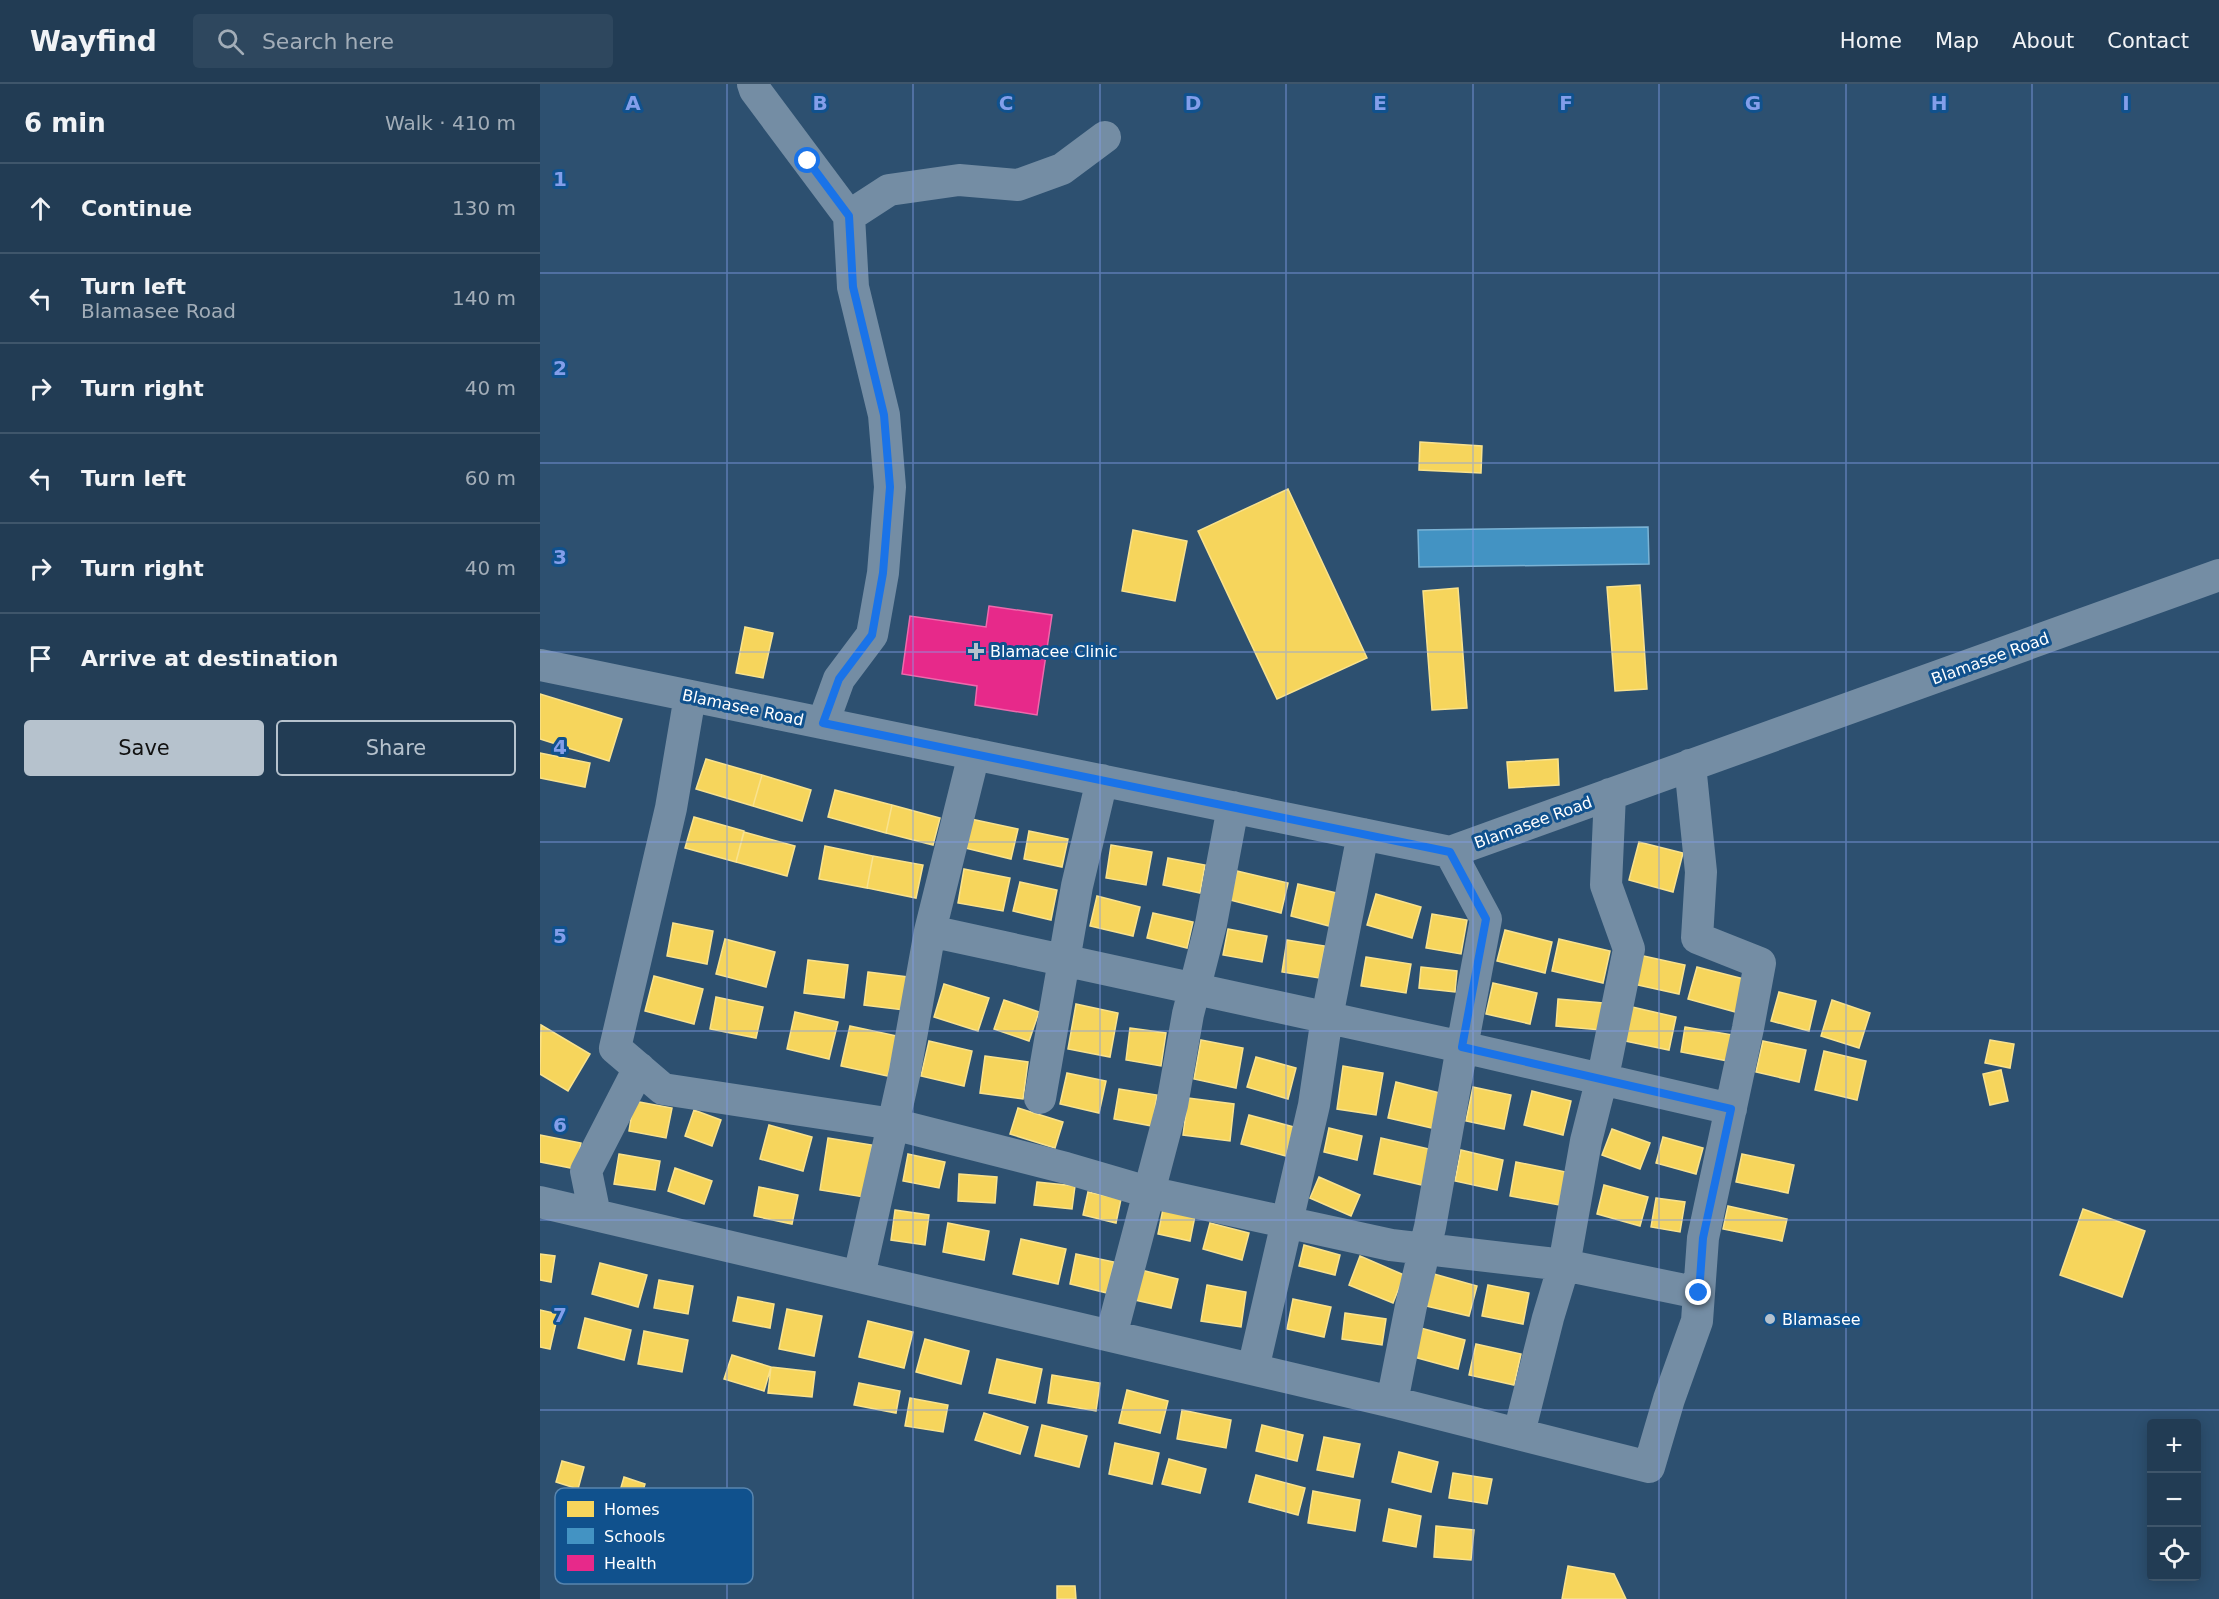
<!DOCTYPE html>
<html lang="en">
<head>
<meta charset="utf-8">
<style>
	:root { --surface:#223c54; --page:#2e475e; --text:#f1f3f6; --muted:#a2adb8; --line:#3f566b; --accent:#b6c2cd }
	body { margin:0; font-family:"DejaVu Sans",sans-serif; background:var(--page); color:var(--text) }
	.controls { position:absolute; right:18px; bottom:18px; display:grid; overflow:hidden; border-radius:6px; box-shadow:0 3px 15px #0003 }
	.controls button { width:54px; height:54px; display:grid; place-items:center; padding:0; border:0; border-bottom:2px solid var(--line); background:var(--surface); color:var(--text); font:30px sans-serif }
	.stop { position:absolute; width:18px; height:18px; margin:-14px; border:4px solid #1a73e8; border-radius:50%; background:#fff }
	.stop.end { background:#1a73e8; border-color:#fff; box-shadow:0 2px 6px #0008 }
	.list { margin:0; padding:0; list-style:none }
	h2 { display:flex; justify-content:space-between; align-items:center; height:78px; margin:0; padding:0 24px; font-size:26px }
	h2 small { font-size:20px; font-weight:400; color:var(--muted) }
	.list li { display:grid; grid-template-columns:39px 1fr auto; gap:18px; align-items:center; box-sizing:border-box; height:90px; padding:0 24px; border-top:2px solid var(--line) }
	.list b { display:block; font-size:22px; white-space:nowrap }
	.list p { margin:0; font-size:20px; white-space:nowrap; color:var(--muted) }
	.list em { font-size:20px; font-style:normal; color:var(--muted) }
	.actions { display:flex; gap:12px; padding:18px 24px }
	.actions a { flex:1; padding:14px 0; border:2px solid var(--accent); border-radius:6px; text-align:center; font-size:21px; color:var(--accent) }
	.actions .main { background:var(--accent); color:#111 }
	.icon { flex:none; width:33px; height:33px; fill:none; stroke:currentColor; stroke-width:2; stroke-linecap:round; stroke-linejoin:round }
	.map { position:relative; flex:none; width:1679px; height:1515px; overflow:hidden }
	header { display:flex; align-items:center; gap:36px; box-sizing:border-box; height:84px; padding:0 30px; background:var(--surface); border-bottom:2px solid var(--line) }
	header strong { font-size:28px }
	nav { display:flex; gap:33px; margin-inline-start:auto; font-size:21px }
	.search { width:420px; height:54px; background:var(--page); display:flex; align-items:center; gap:15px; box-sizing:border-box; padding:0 21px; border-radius:6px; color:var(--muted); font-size:22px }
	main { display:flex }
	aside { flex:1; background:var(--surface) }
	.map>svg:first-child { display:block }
	.homes { fill:#f6d55c; stroke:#f9e28d; stroke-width:1.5 }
	.schools { fill:#4393c3; stroke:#7bb3d5; stroke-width:1.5 }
	.health { fill:#e7298a; stroke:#ee69ad; stroke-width:1.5 }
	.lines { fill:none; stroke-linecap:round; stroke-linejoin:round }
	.street { stroke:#748da4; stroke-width:32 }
	.route { stroke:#1a73e8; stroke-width:8 }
	.grid { fill:none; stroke:#839eea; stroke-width:1.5; stroke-opacity:0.55 }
	.poi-dot { fill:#b6c2cd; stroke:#10518d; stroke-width:2 }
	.labels { text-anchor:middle; stroke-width:6; stroke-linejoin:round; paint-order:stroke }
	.poi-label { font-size:16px; fill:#fff; stroke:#10518d; text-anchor:start }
	.street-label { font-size:16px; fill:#fff; stroke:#10518d }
	.key { fill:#10518d; stroke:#5885af; stroke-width:1.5 }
	.key-label { font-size:16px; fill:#fff }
	.grid-label { font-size:20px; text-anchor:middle; font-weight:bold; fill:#839eea; stroke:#10518d; stroke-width:6; stroke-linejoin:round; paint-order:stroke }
</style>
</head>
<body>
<header>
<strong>Wayfind</strong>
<div class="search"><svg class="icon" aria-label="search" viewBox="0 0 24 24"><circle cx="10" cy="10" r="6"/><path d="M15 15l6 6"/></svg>Search here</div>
<nav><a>Home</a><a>Map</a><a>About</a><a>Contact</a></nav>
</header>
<main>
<aside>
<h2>6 min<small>Walk · 410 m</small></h2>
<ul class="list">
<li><svg class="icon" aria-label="ahead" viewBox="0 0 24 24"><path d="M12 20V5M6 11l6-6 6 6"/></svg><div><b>Continue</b></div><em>130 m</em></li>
<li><svg class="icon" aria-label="left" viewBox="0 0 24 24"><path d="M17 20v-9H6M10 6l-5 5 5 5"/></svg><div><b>Turn left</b><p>Blamasee Road</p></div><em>140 m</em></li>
<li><svg class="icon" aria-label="right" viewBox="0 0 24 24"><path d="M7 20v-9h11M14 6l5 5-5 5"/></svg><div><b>Turn right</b></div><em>40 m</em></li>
<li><svg class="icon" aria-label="left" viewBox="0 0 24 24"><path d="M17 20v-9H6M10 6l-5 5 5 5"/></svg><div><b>Turn left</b></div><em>60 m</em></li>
<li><svg class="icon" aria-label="right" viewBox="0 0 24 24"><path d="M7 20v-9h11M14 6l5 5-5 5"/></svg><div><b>Turn right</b></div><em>40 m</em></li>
<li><svg class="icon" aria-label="arrive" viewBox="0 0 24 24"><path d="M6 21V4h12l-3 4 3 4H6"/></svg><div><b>Arrive at destination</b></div></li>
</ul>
<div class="actions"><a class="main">Save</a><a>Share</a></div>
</aside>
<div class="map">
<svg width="1679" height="1515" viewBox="0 0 1679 1515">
	<rect width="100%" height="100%" fill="#2d5070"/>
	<path class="homes" d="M880,358L942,362L941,389L879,386Z
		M748,405L827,574L737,615L658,447Z
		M593,446L647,457L635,517L582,507Z
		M1100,501L1107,605L1075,607L1067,503Z
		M918,504L927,624L892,626L883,507Z
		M205,543L233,549L223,594L196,589Z
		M0,610L82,635L69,677L0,655Z
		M0,669L50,679L45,703L0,694Z
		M166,675L222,691L213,722L156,705Z
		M1018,675L1019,701L969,704L967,678Z
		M222,691L271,706L262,737L213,722Z
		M295,706L352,721L346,749L288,733Z
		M352,721L400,734L393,761L346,749Z
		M154,733L204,747L196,778L145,764Z
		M431,735L478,745L471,775L425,764Z
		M489,747L528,755L522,783L484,775Z
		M204,748L255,762L247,792L196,778Z
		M1099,758L1143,769L1133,808L1089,796Z
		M571,761L612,768L606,801L566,794Z
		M285,762L333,772L327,804L279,795Z
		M333,772L383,781L376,814L327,804Z
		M628,774L665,781L660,809L623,801Z
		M424,785L470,794L463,827L418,819Z
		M697,787L748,799L741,829L690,816Z
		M480,798L517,806L511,836L473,827Z
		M758,800L797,809L789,842L751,832Z
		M836,810L881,823L872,854L827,841Z
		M557,812L600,823L593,852L550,842Z
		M613,829L653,838L647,864L607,854Z
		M892,830L927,836L921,870L886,864Z
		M133,839L173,847L167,880L127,872Z
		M688,845L727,852L722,878L683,871Z
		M965,846L1012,858L1005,889L957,877Z
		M185,855L235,868L226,903L176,890Z
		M1019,855L1070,867L1063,899L1012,887Z
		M747,856L785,862L779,894L742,888Z
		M1099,871L1145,881L1139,910L1093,900Z
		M826,873L871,880L866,909L821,902Z
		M268,876L308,881L304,914L264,909Z
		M881,883L917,887L915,908L879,904Z
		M1157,883L1208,896L1199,929L1148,915Z
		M328,888L368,893L364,926L324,921Z
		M114,892L163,905L154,940L105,927Z
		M953,899L997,909L990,940L946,930Z
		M404,900L449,914L438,947L394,933Z
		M1239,908L1276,917L1269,947L1231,937Z
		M176,913L223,923L216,954L170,945Z
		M1018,915L1063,919L1061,946L1016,942Z
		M464,916L499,928L489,957L454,945Z
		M1292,916L1330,929L1319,964L1281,952Z
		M536,920L578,929L570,973L528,965Z
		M1088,922L1136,933L1129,966L1080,956Z
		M255,928L298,938L289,975L247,965Z
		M1,941L50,970L28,1007L0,990Z
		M310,942L357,952L348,992L301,982Z
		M1145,943L1193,951L1188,977L1141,968Z
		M590,944L626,949L621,982L586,976Z
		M661,956L703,964L696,1004L654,995Z
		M1450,956L1474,960L1470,984L1445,979Z
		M389,957L432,967L424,1002L381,992Z
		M1223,957L1266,966L1259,998L1216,988Z
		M1284,967L1326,977L1317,1016L1275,1006Z
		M445,972L488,978L483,1015L440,1009Z
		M716,973L756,984L748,1015L707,1003Z
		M803,982L843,989L836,1031L797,1025Z
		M1461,986L1468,1017L1450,1021L1443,990Z
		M527,989L566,997L559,1029L520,1020Z
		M856,998L900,1009L892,1044L848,1034Z
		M933,1003L971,1011L964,1045L926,1037Z
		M579,1005L617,1011L612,1042L574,1035Z
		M992,1007L1031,1017L1023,1051L984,1041Z
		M648,1014L694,1020L690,1057L643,1051Z
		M94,1017L132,1024L126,1054L89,1047Z
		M478,1024L523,1038L515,1064L470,1050Z
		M154,1026L181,1036L172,1062L145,1052Z
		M709,1031L754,1043L746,1072L701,1060Z
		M229,1041L272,1053L263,1087L220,1075Z
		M789,1044L822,1052L817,1076L784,1068Z
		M1072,1045L1110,1059L1100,1085L1062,1071Z
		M0,1051L41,1059L36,1085L0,1078Z
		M1123,1053L1163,1064L1156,1090L1116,1079Z
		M288,1054L332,1061L324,1113L280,1106Z
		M841,1054L889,1065L882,1101L834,1090Z
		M921,1066L963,1076L957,1106L915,1097Z
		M79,1070L120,1077L115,1106L74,1100Z
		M368,1070L405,1078L399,1104L363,1097Z
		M1202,1070L1254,1081L1248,1109L1196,1098Z
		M976,1078L1026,1088L1019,1121L970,1112Z
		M135,1084L172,1097L164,1120L128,1107Z
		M419,1090L457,1093L455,1119L418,1117Z
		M779,1093L820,1111L811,1132L770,1114Z
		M497,1098L535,1102L532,1125L494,1121Z
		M1064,1101L1108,1113L1100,1142L1057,1130Z
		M219,1103L258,1111L252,1140L214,1132Z
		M548,1108L581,1115L576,1139L543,1131Z
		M1116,1114L1145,1118L1140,1148L1111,1143Z
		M1188,1122L1247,1135L1242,1157L1183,1145Z
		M623,1125L655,1132L650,1157L618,1150Z
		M1543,1125L1605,1147L1582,1213L1520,1191Z
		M355,1126L389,1131L385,1161L351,1156Z
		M408,1139L449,1147L444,1176L403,1168Z
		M670,1139L709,1149L702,1176L663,1165Z
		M481,1155L526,1165L518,1200L473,1190Z
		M764,1161L800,1171L795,1191L759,1182Z
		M0,1170L15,1172L11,1198L0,1196Z
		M536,1170L574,1178L567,1209L530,1200Z
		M820,1172L864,1191L853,1219L809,1201Z
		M60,1179L107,1191L98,1223L52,1210Z
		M597,1185L638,1195L631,1224L590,1215Z
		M894,1190L937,1202L929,1232L886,1222Z
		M119,1196L153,1202L148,1230L114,1224Z
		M667,1201L706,1208L701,1243L661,1237Z
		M948,1201L989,1209L983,1240L942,1232Z
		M198,1213L234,1220L230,1244L193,1237Z
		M753,1215L791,1223L784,1253L747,1245Z
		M247,1225L282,1232L274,1272L239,1265Z
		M0,1226L18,1230L10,1265L0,1263Z
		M805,1229L846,1235L842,1261L802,1255Z
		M45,1234L91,1246L84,1276L38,1264Z
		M328,1237L373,1248L364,1284L319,1273Z
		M877,1243L925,1256L918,1285L870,1272Z
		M104,1247L148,1256L142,1288L98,1280Z
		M385,1255L429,1267L421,1300L376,1288Z
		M936,1260L981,1270L974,1301L929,1291Z
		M192,1271L231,1283L224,1307L184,1295Z
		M457,1275L502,1285L495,1319L449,1309Z
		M231,1283L275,1288L272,1313L228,1309Z
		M512,1291L560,1299L556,1327L508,1319Z
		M319,1299L360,1307L356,1329L314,1321Z
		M587,1306L628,1317L620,1349L579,1339Z
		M370,1314L408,1321L403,1348L365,1342Z
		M642,1326L691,1336L686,1364L637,1355Z
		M444,1329L488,1343L480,1370L435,1356Z
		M502,1341L547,1352L539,1383L495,1372Z
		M722,1341L763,1351L757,1377L716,1367Z
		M784,1353L820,1360L813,1393L777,1386Z
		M575,1359L619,1369L612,1400L569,1390Z
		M859,1368L898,1378L891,1408L852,1398Z
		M629,1375L666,1385L660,1409L622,1400Z
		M22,1377L44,1383L38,1405L16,1398Z
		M913,1389L952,1395L947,1420L909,1414Z
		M716,1391L765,1404L758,1431L709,1418Z
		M84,1393L105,1400L99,1420L78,1414Z
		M773,1407L820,1416L815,1447L768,1439Z
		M849,1425L881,1432L876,1463L843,1457Z
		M896,1442L934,1446L931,1476L894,1473Z
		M1028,1482L1074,1490L1086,1515H1022Z
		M517,1502H535L536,1515H517Z"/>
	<path class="schools" d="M1108,443L1109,480L879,483L878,446Z"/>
	<path class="health" d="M449,522L512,531L497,631L435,621L437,602L362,590L370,532L446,543Z"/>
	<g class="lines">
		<path class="street" d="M213,0L215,6L309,132L313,203L344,331L350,403L343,489L332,551L299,595L283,639
			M309,132L349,106L419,96L478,101L522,85L565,53
			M0,581L910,768L1679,491
			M150,612L131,724L75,964L123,1005L353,1040L526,1084L608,1108L851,1161L1024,1181L1159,1209
			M390,847L434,670
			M500,1014L537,802L562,696
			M0,1118L852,1318L1109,1383L1129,1315L1157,1237L1163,1154L1208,944L1220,879L1157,854L1161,788L1150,681
			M55,1131L46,1087L99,984
			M319,1192L365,987L390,847L922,963L946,835L910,768
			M571,1252L632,1021L648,930L671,840L693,723
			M713,1285L774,1021L787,933L823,750
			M852,1318L871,1222L890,1143L922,963L1191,1025
			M979,1349L1008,1234L1024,1181L1046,1057L1066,978L1089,865L1066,801L1070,710"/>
	</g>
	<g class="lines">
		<path class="route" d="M268,77L309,132L313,203L344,331L350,403L343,489L332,551L299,595L283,639L910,768L946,835L922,963L1191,1025L1163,1154L1159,1209"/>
	</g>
	<path class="grid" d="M187,0V1515M373,0V1515M560,0V1515M746,0V1515M933,0V1515M1119,0V1515M1306,0V1515M1492,0V1515M0,189H1679M0,379H1679M0,568H1679M0,758H1679M0,947H1679M0,1136H1679M0,1326H1679"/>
	<g class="poi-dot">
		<path d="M433 558h6v6h6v6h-6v6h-6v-6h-6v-6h6z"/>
		<circle cx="1230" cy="1235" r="6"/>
	</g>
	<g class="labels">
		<g class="poi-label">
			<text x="450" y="573">Blamacee Clinic</text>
			<text x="1242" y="1241">Blamasee</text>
		</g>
		<g class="street-label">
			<text transform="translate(1450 574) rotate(-20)" y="6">Blamasee Road</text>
			<text transform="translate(203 623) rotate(12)" y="6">Blamasee Road</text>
			<text transform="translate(993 738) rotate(-20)" y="6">Blamasee Road</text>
		</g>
	</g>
	<rect x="15" y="1404" width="198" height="96" rx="9" class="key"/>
	<rect x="27" y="1417" width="27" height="16" fill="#f6d55c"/>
	<rect x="27" y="1444" width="27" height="16" fill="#4393c3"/>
	<rect x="27" y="1471" width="27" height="16" fill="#e7298a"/>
	<g class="key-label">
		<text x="64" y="1431">Homes</text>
		<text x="64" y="1458">Schools</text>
		<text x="64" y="1485">Health</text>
	</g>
	<g class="grid-label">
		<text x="93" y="26">A</text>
		<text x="280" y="26">B</text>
		<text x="466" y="26">C</text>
		<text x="653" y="26">D</text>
		<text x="840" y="26">E</text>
		<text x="1026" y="26">F</text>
		<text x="1213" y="26">G</text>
		<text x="1399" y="26">H</text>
		<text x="1586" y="26">I</text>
		<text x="20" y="102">1</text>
		<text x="20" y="291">2</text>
		<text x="20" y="480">3</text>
		<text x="20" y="670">4</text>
		<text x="20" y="859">5</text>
		<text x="20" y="1048">6</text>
		<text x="20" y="1238">7</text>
	</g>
</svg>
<div class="controls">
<button>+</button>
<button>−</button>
<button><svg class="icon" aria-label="locate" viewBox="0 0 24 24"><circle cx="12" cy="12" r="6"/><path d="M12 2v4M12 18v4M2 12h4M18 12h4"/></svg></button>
</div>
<div class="stop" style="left:268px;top:77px"></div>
<div class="stop end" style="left:1159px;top:1209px"></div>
</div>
</main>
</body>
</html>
